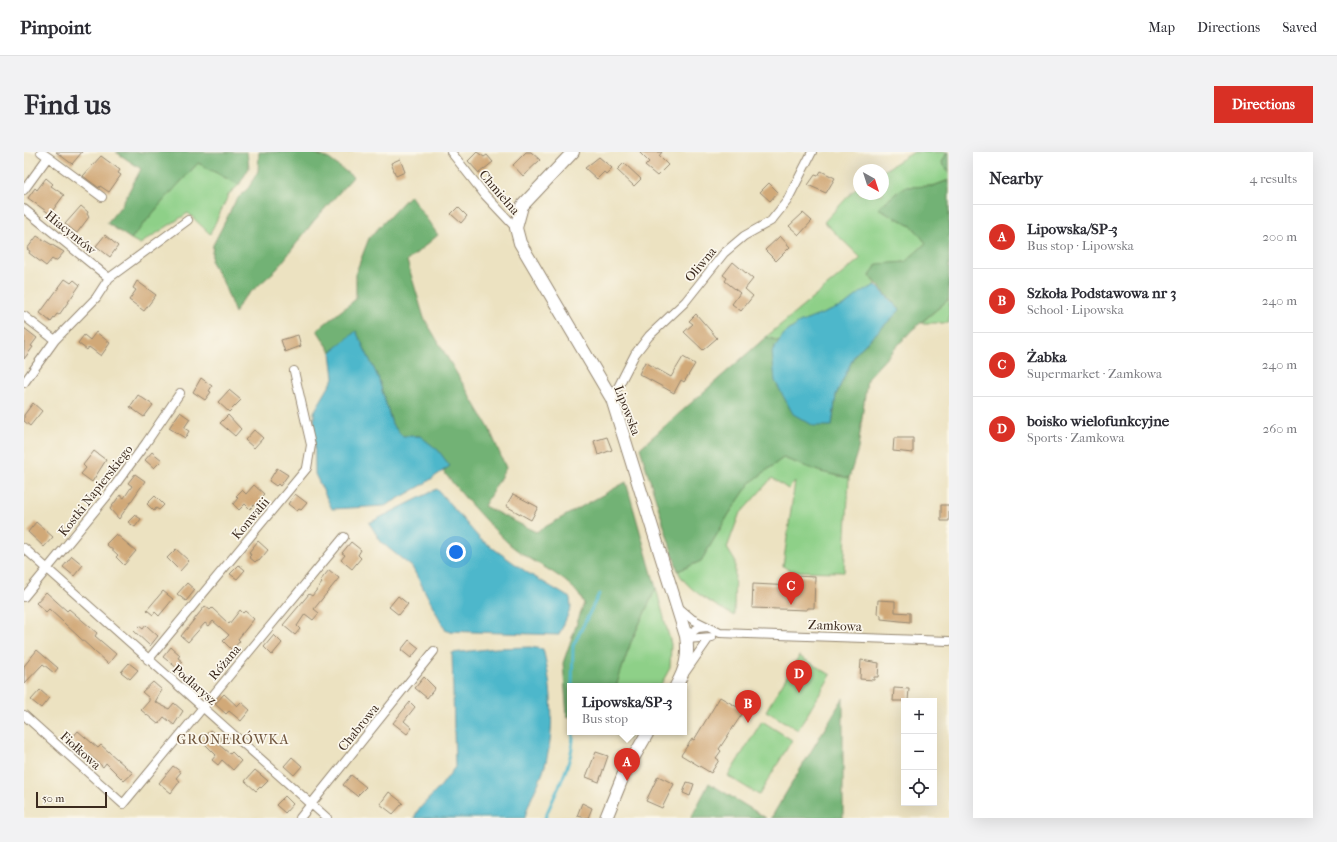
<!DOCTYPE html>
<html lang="en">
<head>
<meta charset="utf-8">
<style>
	:root { --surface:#fff; --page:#f2f2f3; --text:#2b2b33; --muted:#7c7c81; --line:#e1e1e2; --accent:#d93025 }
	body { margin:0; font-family:"IM FELL French Canon",serif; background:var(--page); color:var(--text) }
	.controls { position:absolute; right:12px; bottom:12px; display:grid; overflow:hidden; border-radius:0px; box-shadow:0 4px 16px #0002 }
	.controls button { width:36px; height:36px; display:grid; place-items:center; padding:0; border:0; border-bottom:1px solid var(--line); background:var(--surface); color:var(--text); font:20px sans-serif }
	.compass { position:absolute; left:829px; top:12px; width:36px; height:36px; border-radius:50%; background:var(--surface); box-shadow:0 4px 16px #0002; rotate:141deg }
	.scale { position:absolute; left:12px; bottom:10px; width:71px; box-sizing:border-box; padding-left:4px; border:2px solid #3b2a1e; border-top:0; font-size:11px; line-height:14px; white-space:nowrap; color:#3b2a1e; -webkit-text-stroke:3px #fbf7ec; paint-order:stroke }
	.you { position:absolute; left:432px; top:400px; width:14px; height:14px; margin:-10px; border:3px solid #fff; border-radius:50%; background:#1a73e8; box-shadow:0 0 0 6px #1a73e833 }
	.badge { display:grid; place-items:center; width:26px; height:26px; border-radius:50%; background:var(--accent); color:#fff; font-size:13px; font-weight:700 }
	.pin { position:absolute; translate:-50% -33px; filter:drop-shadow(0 1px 2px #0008) }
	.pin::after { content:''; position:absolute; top:21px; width:14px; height:12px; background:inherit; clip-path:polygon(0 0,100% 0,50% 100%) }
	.popup { position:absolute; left:543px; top:531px; width:120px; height:52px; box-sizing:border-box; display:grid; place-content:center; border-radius:0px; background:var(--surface); filter:drop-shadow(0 1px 3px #0005); font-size:13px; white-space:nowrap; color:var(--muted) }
	.popup b { font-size:15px; color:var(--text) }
	.popup::after { content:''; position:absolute; left:50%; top:100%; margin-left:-8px; border:8px solid transparent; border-top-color:var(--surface) }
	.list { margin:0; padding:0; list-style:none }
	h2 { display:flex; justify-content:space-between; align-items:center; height:52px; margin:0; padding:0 16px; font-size:17px }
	h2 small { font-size:13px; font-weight:400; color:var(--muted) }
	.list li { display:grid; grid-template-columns:26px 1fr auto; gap:12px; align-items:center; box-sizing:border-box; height:64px; padding:0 16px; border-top:1px solid var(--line) }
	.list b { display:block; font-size:15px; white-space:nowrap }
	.list p { margin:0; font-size:13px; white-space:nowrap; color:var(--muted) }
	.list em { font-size:13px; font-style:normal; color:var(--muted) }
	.icon { flex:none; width:22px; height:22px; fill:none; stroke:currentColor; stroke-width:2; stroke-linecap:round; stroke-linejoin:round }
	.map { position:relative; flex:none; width:925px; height:666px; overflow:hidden; border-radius:0px }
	header { display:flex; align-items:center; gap:24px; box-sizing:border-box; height:56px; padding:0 20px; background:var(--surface); border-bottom:1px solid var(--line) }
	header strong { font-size:19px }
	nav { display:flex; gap:22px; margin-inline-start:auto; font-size:14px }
	.intro { display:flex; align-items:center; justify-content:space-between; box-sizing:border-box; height:96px; padding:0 24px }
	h1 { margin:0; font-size:28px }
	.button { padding:10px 18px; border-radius:0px; background:var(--accent); color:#fff; font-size:14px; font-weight:700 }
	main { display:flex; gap:24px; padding:0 24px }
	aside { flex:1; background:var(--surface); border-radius:0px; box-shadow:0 4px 16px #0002 }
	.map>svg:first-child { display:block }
	.green { fill:#8ed088; stroke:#647d53 }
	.forest { fill:#72b274; stroke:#566e49 }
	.water { fill:#4eb7cb; stroke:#447074 }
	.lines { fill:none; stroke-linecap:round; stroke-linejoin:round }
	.stream { stroke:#4eb7cb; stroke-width:3 }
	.building { fill:#d1a978 }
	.street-casing { stroke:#948670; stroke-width:10 }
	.secondary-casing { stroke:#948670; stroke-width:14 }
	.street { stroke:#fff; stroke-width:8 }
	.secondary { stroke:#fff; stroke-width:12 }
	.labels { text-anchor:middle; stroke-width:3.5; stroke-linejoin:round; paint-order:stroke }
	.street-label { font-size:13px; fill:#3b2a1e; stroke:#fbf7ec }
	.neighbourhood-label { font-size:14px; letter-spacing:1px; fill:#70563e; stroke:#fbf7ec }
</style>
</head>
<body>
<header>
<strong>Pinpoint</strong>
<nav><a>Map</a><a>Directions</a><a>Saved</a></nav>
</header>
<div class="intro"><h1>Find us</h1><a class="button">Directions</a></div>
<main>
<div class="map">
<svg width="925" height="666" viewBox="0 0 925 666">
	<rect width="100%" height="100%" fill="#fbf7ec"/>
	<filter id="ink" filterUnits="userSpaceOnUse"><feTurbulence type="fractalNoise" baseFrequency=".025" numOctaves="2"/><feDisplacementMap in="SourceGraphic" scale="8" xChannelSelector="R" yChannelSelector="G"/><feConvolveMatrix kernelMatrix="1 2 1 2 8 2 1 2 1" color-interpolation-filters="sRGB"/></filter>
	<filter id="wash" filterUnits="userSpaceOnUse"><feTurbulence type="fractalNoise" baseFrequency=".012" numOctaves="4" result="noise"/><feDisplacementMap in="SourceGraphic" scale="16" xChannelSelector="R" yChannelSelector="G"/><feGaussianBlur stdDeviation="0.9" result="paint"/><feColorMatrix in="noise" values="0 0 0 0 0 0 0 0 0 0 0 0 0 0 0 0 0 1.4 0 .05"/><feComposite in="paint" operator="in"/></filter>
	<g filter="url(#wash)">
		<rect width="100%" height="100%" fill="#ece2c1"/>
		<path class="green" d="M890,0H923L918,11L925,20V28L909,34L880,35L854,56L889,75L902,91L881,110L853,113L846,124L852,133C840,139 832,146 821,153C800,167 770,166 755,189L742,185L837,106L800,70L835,33V42H859V19Z
			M174,11L215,33L205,42L186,82L164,61L116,92L107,87L140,48Z
			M925,147V171H897Z
			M759,306L797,320L825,326L820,420L766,419L759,414L771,330L764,337L748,326L715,363L703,396L711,409L710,464C693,454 662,438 654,419L677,409L705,362L726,331Z
			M632,436L647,492L646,516L636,534H592L607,490Z
			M775,504L807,523L774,578L742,559Z
			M738,569L768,588L735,643L704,624Z
			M588,580H608L604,587Z"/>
		<path class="forest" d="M92,0H223L225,16L215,33L174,11L140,48L107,87L83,71L97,54L117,17Z
			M235,0H287L305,7L329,25L289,70L253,117L218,148L211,161L199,130L187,110L189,93L212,48L225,35L234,19Z
			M923,0H925V20L918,11Z
			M925,28V147L888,178L843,227L834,297L825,326L797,320L759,306L726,331L705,362L677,409L654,419L616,296L742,185L755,189L748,200L808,274L812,243L831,202L876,158L846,124L853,112L881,110L902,91L889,75L854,56L880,35L909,34Z
			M386,43L414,83L383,109L400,166L465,276L482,316L460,354L512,380L602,330L632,436L607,490L592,534H546V565L543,564L539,511L560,451C546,422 504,411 482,389C460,368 438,343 419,319L425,314L396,284H378L368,272L354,225L332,180L307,200L293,178L332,147V120L345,86Z
			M819,546V666H747Z
			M685,631L742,666H667Z"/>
		<path class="water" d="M852,133L876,158L831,202L812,243L808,274H790L769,262L751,229L748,200L759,183L775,171L821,153L836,141Z
			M332,179L354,225L368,272L378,284H396L414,298L426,314L397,334L361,354L308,357L291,322L290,260L310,226L307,200Z
			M413,337L456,387L504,421L546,446L547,456L535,483L422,479L388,415L358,391L345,371Z
			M506,495L519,497C529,537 532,581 519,620C513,636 504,650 501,666H390L394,658L416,635L431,615L428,501L472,496Z"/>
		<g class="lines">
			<path class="stream" d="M548,534L549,494L575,442
				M521,666C532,638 550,611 549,580"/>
		</g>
		<g id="blocks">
			<path class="building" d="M32,0H58L48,12Z
				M453,0L460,5L463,3L469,10L455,21L444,9Z
				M502,0H507L516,8L499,24L489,13Z
				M615,0H638L635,4L644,13L633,24L621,14L625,10Z
				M77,4L96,18L94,21L97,23L85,40L76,34L75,36L59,24Z
				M575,5L588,16L582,22L580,20L573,27L561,16Z
				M376,7L381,20L372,24L367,11Z
				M600,11L617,27L610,34L593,18Z
				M797,19L811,26L802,41L784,33L791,23L794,24Z
				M22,26L29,32L27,34L40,43L26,62L4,46L11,36L13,38Z
				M745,31L754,40L746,49L736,40Z
				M57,54L64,60L63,62L65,65L53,81L41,72Z
				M434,55L443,64L437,71L427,62Z
				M779,61L788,69L775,83L765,74Z
				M81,83L94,94L86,105L72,94Z
				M13,84L40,100L34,107L31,109L28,107L22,114L5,101L6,99L3,97Z
				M756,84L766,95L752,109L741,98Z
				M709,110L729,127L721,137L729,144L717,159L708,152L716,141L701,129L703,126L699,123Z
				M41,127L47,131L50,128L56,133L35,163L33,162L27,170L16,161Z
				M113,129L132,143L120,159L105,148L112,138L109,136Z
				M672,162L693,186L679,198L660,180L669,172L665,169Z
				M0,176L13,186L7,194L9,195L0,207Z
				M72,180L86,191L77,204L65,195L63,198L54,191L60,183L66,188Z
				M274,183L277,194L261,200L257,188Z
				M659,205L671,212L660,230L657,228L650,241L615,222L621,210L647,225Z
				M177,226L188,234L185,239L187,240L181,248L169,240Z
				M205,238L217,248L205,260L194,250Z
				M114,243L129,253L120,265L106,255Z
				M9,251L18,259L6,274L0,269V263Z
				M156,260L166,267L160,276L165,279L161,286L145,276Z
				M204,263L217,277L211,284L196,271Z
				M230,278L239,286L230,296L221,288Z
				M583,285L588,298L574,303L570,289Z
				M870,286H889V301L869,299Z
				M70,299L82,308L68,330L57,322L62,316L59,313Z
				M128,300L138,308L130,316L121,308Z
				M253,316L264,323L256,334L254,332L252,334L245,329Z
				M111,322L121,329L95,367L86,357L96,343L100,346L108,334L104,331Z
				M230,333L240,342L236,346L238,348L232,354L230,353L226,357L221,352L215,358L209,352L214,346L212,344L218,338L222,342Z
				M271,342L283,351L277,358L275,357L273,359L264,352Z
				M489,342L514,355L507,368L482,354Z
				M131,344L140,353L135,358L132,356L130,359L123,352Z
				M917,353H925V369H917Z
				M111,363L117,367L111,375L104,370Z
				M12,370L29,385L20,395L4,380Z
				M92,382L112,399L100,413L92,405L94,403L82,392Z
				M234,389L244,398L235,409L233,408L231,410L225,405L227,403L225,400Z
				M327,390L337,398L334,403L337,406L328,417L317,408L321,403L318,401Z
				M152,397L165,409L156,419L143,406Z
				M48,404L59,413L50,424L39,415Z
				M215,413L221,418L213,427L206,422Z
				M305,418L315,426L290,457L295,461L289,468L281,462L273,474L276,477L271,483L259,473L285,442L288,444L298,431L296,429Z
				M769,424L791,425L790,456H783V458L728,456L729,432L768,434Z
				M163,431L171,438L162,449L153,442Z
				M139,439L149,447L135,464L131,460L129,463L123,458Z
				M22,440L43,459L45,457L73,481L71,484L92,502L84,512L25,457L22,460L12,451Z
				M374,444L384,452L375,463L365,455Z
				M854,448L871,449V460L886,461V470L857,467V463L853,462Z
				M181,454L186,458L188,456L205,472L216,458L219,461L221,459L230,467L214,487L216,489L208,498L199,489L205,483L189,469L185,474L181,471L164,490L157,484Z
				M122,473L134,484L126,494L110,479L115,474L119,477Z
				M250,483L258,491L248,503L240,495Z
				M385,488L395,496L387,506L377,498Z
				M147,495L156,503L154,506L159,510L153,516L139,505Z
				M13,498L34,516L30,521L19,512L0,532V514Z
				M837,508L855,511L854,525H850V528L836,527Z
				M105,511L114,518L106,527L97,520Z
				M400,525L411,536L403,546L391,536Z
				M129,530L138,538L131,550L145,557L150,551L159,559L150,573L140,565L134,572L117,558L125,549V546L118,540Z
				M870,536L885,537L884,549H869Z
				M16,538L25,546L17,556L7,548Z
				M200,542L213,554L217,550L226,558L217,569L205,559L202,562L191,552Z
				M696,545L720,559L695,597L697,599L692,606L695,608L687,621L657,603L668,587L670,588Z
				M386,550L391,555L380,569L388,576L383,582L369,571Z
				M186,578L198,587L194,592L206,602L208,600L217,609L209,618L198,608L194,613L188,608L192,603L177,588Z
				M54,579L74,596L77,593L109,621L100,629L82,611L79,615L47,587Z
				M572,600L584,604L575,630L562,625Z
				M268,605L278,614L270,623L260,614Z
				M149,614L157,620L152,626L156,629L147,641L135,631Z
				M231,618L244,629L237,636L236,635L232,639L221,629Z
				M327,623L342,635L333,644L319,633Z
				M634,624L650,632L638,656L622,649Z
				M663,630L670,632L666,644L659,641Z
				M365,640L379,651L369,662L356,652Z
				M261,644L269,652L261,661L252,653Z
				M558,651L568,656L564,666L553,664Z"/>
		</g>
	</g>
	<g filter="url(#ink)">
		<use href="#blocks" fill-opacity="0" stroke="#948670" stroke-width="1"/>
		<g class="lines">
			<defs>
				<path id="street" d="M17,0L24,5
					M427,0L461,43L492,76
					M0,38L24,5L78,45
					M0,57L85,126L72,146L31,188L0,231
					M85,126L164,68
					M0,164L31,188
					M588,247L611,202L625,184L661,150L700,101L720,84L747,69L763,49L788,0
					M0,396L303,666
					M0,445L83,344L122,291L156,241
					M654,455L668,467L696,481L925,489
					M662,484L674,476L683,475
					M663,487L688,485
					M124,508L283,316L287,293L270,219
					M662,519L685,486
					M0,563L99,652L320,385
					M276,666L410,499"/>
				<path id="secondary" d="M549,0L498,54L492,76L496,91L588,247L662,484C665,503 662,517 652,534
					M582,666L599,624L624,580"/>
			</defs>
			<use href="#street" class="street-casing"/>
			<use href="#secondary" class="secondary-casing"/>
			<use href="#street" class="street"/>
			<use href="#secondary" class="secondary"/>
		</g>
	</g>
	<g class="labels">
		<g class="street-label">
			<text transform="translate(476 40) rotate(49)" y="5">Chmielna</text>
			<text transform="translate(47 80) rotate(39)" y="5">Hiacyntów</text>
			<text transform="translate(676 112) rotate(-50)" y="5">Oliwna</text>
			<text transform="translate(604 258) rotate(69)" y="5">Lipowska</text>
			<text transform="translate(71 338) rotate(-52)" y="5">Kostki Napierskiego</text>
			<text transform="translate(226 366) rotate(-50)" y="5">Konwalii</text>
			<text transform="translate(811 473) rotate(2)" y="5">Zamkowa</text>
			<text transform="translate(200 510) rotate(-50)" y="5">Różana</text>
			<text transform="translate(171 532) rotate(41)" y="5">Podlarysz</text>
			<text transform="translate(334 575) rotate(-51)" y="5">Chabrowa</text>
			<text transform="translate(57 598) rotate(42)" y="5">Fiołkowa</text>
		</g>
		<g class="neighbourhood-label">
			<text x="209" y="592">GRONERÓWKA</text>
		</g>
	</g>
</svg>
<div class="controls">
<button>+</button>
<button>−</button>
<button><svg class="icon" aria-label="locate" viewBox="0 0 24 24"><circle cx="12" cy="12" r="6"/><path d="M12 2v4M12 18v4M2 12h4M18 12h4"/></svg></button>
</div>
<svg class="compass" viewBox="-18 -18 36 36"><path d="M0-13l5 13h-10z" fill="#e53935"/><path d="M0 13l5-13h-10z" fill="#7c7c81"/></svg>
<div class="scale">50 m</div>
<div class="you"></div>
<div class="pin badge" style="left:603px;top:629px">A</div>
<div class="popup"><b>Lipowska/SP-3</b>Bus stop</div>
<div class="pin badge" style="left:724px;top:571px">B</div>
<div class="pin badge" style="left:767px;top:453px">C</div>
<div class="pin badge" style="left:775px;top:541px">D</div>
</div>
<aside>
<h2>Nearby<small>4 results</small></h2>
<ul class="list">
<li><span class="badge">A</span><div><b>Lipowska/SP-3</b><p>Bus stop · Lipowska</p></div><em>200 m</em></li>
<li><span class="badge">B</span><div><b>Szkoła Podstawowa nr 3</b><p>School · Lipowska</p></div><em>240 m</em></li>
<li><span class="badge">C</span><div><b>Żabka</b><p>Supermarket · Zamkowa</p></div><em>240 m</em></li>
<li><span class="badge">D</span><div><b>boisko wielofunkcyjne</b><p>Sports · Zamkowa</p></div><em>260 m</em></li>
</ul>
</aside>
</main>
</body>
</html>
